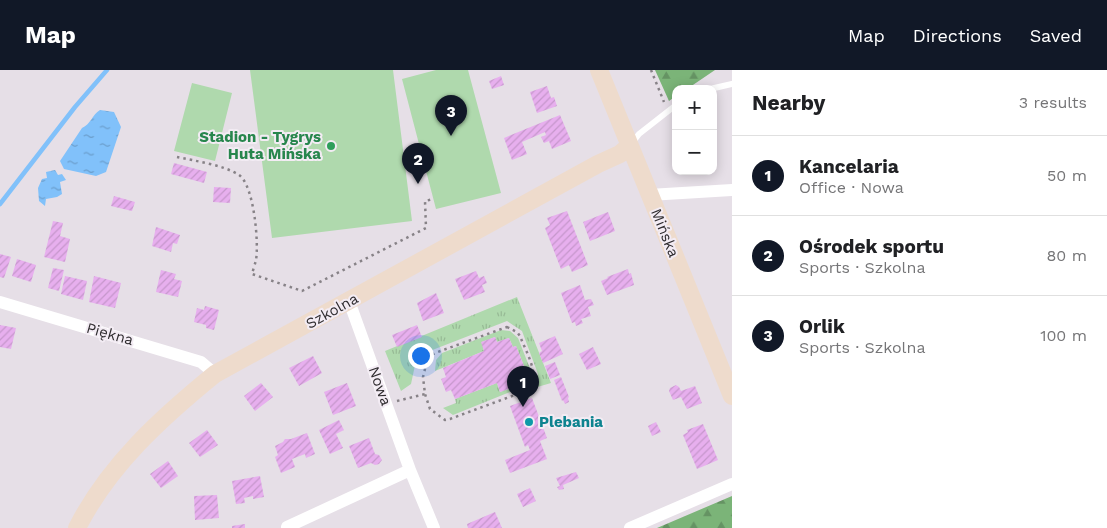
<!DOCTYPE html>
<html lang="en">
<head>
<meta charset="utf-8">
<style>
	:root { --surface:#fff; --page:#f2f2f2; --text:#202124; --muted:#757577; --line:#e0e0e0; --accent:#111827 }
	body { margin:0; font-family:"Work Sans",sans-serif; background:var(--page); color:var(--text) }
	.controls { position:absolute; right:15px; top:15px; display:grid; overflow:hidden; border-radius:10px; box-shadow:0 2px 12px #0003 }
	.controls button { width:45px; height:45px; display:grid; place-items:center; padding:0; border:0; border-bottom:1px solid var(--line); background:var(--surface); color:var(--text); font:25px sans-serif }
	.you { position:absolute; left:420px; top:285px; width:18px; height:18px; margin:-12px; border:4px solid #fff; border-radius:50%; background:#1a73e8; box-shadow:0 0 0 8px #1a73e833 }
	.badge { display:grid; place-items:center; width:32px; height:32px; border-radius:50%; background:var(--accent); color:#fff; font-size:16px; font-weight:700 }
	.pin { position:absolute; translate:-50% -41px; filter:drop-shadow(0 1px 2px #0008) }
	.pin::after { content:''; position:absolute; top:26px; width:18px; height:15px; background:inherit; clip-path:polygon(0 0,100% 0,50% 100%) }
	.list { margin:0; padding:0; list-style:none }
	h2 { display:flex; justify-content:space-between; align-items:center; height:65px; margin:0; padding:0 20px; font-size:21px }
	h2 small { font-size:16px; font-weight:400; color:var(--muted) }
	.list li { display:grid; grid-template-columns:32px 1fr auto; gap:15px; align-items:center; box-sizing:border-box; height:80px; padding:0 20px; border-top:1px solid var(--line) }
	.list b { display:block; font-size:19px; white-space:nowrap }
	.list p { margin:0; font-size:16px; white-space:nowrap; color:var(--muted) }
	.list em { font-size:16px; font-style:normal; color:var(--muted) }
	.map { position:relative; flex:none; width:732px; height:458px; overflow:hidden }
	header { display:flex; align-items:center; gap:30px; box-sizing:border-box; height:70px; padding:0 25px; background:var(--accent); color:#fff }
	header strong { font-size:24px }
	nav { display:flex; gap:28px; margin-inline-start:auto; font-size:18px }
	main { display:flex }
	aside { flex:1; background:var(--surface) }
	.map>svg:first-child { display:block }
	.grass { fill:url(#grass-tufts) }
	.forest { fill:url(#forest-firs) }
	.garden { fill:#afd9ad }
	.water { fill:url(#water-ripples) }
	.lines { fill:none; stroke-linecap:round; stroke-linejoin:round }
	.stream { stroke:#81c1fa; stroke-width:4.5 }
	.building { fill:url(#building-hatch) }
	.path { stroke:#878287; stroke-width:2.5; stroke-dasharray:2.5 4; stroke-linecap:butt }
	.lane { stroke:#fff; stroke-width:6 }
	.street { stroke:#fff; stroke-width:12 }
	.secondary { stroke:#eedbcc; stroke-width:18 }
	.leisure-dot { fill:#2e9e5b; stroke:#f3ecf4; stroke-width:2 }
	.culture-dot { fill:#0f9aa8; stroke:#f3ecf4; stroke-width:2 }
	.labels { text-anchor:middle; stroke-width:4; stroke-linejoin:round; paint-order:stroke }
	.leisure-label { font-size:15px; font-weight:bold; fill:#27864d; stroke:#f3ecf4; text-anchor:end }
	.street-label { font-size:15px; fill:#2f2c2f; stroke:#f3ecf4 }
	.culture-label { font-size:15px; font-weight:bold; fill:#0d838f; stroke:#f3ecf4; text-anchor:start }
</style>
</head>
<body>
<header>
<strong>Map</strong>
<nav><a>Map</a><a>Directions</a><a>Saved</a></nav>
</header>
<main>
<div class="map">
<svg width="732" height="458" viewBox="0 0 732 458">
	<defs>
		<pattern id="grass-tufts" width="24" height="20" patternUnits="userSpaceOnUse" patternTransform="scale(1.25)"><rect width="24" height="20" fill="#afd9ad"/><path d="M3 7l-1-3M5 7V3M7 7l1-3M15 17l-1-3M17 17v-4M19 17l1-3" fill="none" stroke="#97ba95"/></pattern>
		<pattern id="forest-firs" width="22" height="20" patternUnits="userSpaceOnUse" patternTransform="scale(1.25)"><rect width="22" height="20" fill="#7bb478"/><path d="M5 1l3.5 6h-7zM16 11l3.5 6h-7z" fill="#659363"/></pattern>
		<pattern id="water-ripples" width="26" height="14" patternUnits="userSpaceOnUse" patternTransform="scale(1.25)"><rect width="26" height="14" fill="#81c1fa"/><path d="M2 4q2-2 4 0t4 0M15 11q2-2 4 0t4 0" fill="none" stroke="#6a9dcb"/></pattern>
		<pattern id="building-hatch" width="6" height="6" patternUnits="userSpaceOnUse" patternTransform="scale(1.25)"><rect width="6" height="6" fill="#e7afee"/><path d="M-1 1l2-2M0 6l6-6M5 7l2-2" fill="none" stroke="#c697cc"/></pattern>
	</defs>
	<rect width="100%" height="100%" fill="#e6dfe7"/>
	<path class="grass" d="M517,227L551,313L534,318L538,304L522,261L507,251L417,286L411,314L401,321L385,281Z
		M501,260L510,261L518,268L531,301L529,311L525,317L517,318L515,310L524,307L521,297L524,296L516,276L513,277L509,268L497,272L495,267L482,272L484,281L435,301L436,290L442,283Z
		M497,313L500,322L514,317L515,320L453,345L443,338L456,333L455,329Z"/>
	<path class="forest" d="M655,0H715L687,19H676V26L669,31Z
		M732,426V458H657Z"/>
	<path class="garden" d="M250,0H393L412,151L272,168Z
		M436,0H468L501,123L436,139L402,9Z
		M192,13L232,23L215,91L174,81Z"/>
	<path class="water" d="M100,40L114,42L121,57L106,102L96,106L64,99L60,91L82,58C91,54 92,45 100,40Z
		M55,100L58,105L62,104L66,110L60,112L62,124L57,127L46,129L45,136L39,131L38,118L42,109L47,108L46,102Z"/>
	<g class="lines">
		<path class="stream" d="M0,134L75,37L107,0"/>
	</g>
	<path class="building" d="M501,6L504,15L492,19L489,11Z
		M547,16L551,28L554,27L557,36L537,43L530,22Z
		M560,45L571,71L552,79L549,71L544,73L541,67L546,65L545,62L522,72L527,84L512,90L504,68Z
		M174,93L207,102L204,113L171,104Z
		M214,117L231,118L230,133L213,132Z
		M114,126L135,132L132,141L111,136Z
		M567,141L588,195L572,202L569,195L561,199L545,158L550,155L547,148Z
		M608,142L615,161L590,171L583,152Z
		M53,151L63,153L60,166L70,169L65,192L44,187Z
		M156,157L180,165L177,174L173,173L171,182L152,176Z
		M0,184L11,187L4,208L0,207Z
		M17,189L36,195L31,212L12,206Z
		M53,198L64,200L59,221L48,218Z
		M628,199L629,204L631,203L634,215L607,225L601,211L608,208L607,207Z
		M161,200L176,204L174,209L182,211L178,227L156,222Z
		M476,201L479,208L484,206L487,213L482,215L485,222L464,230L455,209Z
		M65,206L87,211L83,230L61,224Z
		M94,206L121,213L115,238L89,232Z
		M580,215L585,230L591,229L594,235L588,237L591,246L581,249L583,253L576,256L575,252L572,253L561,223Z
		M436,223L444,243L423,251L417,233Z
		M205,236L219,240L214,260L206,258V255L194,252L197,238L204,240Z
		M0,255L16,258L11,279L0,277Z
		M417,255L422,267L397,277L392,265Z
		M555,266L563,284L543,293L539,283L542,281L539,273Z
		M495,267L497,272L509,268L513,277L516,276L524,296L521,297L524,307L512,311L514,317L500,322L497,313L455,329L451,320L446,322L441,309L446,307L443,298L484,281L481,272Z
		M593,277L601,294L587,300L579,284Z
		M313,286L322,303L299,316L289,298Z
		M555,292L560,305L550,309L545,296Z
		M561,307L569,327L568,328L569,332L565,334L563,330L562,331L554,310Z
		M261,313L273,327L255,341L244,326Z
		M347,313L356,336L333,345L324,322Z
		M676,315L679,317L681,321L695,316L702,333L687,339L681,327L673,330L669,321L670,318Z
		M532,328L547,368L540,371L547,389L510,403L505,390L530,380L528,375L525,377L510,336Z
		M339,350L344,360L336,364L343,378L330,384L319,360Z
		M656,352L661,362L652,366L648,356Z
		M703,354L718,390L697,399L683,365L688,362L687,360Z
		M207,360L218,375L200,387L189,373Z
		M307,363L315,384L306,388L305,384L292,389L295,397L281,403L275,387L278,385L275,376L283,372L285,369H291Z
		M369,368L375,384L379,385L382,390L379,394L375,395L371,393L358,398L349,376Z
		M168,391L178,406L161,418L150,404Z
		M576,402L579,408L563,415L564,419L559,420L557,417L560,416L556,408Z
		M260,406L264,427L253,429V426L244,428L245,433L236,434L232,411Z
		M530,418L536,431L523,437L517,424Z
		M217,425L219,448L195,450L194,426Z
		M495,442L502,458H468L467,454Z
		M245,454V458H232V456Z"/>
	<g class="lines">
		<path class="path" d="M651,0L664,32
			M177,87C195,91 224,95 239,105C254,115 259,173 256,190C255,194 253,200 252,204L302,221L426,158L425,131L434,129
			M507,257L517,262L520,266C526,282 539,302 531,319L450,349L445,350L430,339L425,324L423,307L428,287L435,283Z
			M397,331L425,324"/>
		<path class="lane" d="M710,19L732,14
			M632,73L639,64L676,35"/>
		<path class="street" d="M649,125L732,120
			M349,231L410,400L434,458
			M0,232L201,292L215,304
			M287,457L410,400
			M630,458L732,414"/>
		<path class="secondary" d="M599,0L732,326
			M77,458C109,395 161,348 215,304L598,94L620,84L629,76"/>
	</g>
	<circle class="leisure-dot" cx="331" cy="76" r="5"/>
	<circle class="culture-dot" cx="529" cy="352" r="5"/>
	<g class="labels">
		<g class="leisure-label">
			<text x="321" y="72">Stadion - Tygrys<tspan x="321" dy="17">Huta Mińska</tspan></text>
		</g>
		<g class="street-label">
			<text transform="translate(665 163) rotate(68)" y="5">Mińska</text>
			<text transform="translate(332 241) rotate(-29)" y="5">Szkolna</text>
			<text transform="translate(110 264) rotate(16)" y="5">Piękna</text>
			<text transform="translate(380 316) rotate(70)" y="5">Nowa</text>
		</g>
		<g class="culture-label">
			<text x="539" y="357">Plebania</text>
		</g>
	</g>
</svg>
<div class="controls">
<button>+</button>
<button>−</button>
</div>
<div class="you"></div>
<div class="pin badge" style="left:523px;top:337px">1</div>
<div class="pin badge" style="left:418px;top:114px">2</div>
<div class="pin badge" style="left:451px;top:66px">3</div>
</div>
<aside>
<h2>Nearby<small>3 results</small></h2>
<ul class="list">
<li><span class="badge">1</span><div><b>Kancelaria</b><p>Office · Nowa</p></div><em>50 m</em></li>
<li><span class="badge">2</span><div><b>Ośrodek sportu</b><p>Sports · Szkolna</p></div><em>80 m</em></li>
<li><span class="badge">3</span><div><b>Orlik</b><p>Sports · Szkolna</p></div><em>100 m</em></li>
</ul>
</aside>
</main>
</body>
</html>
